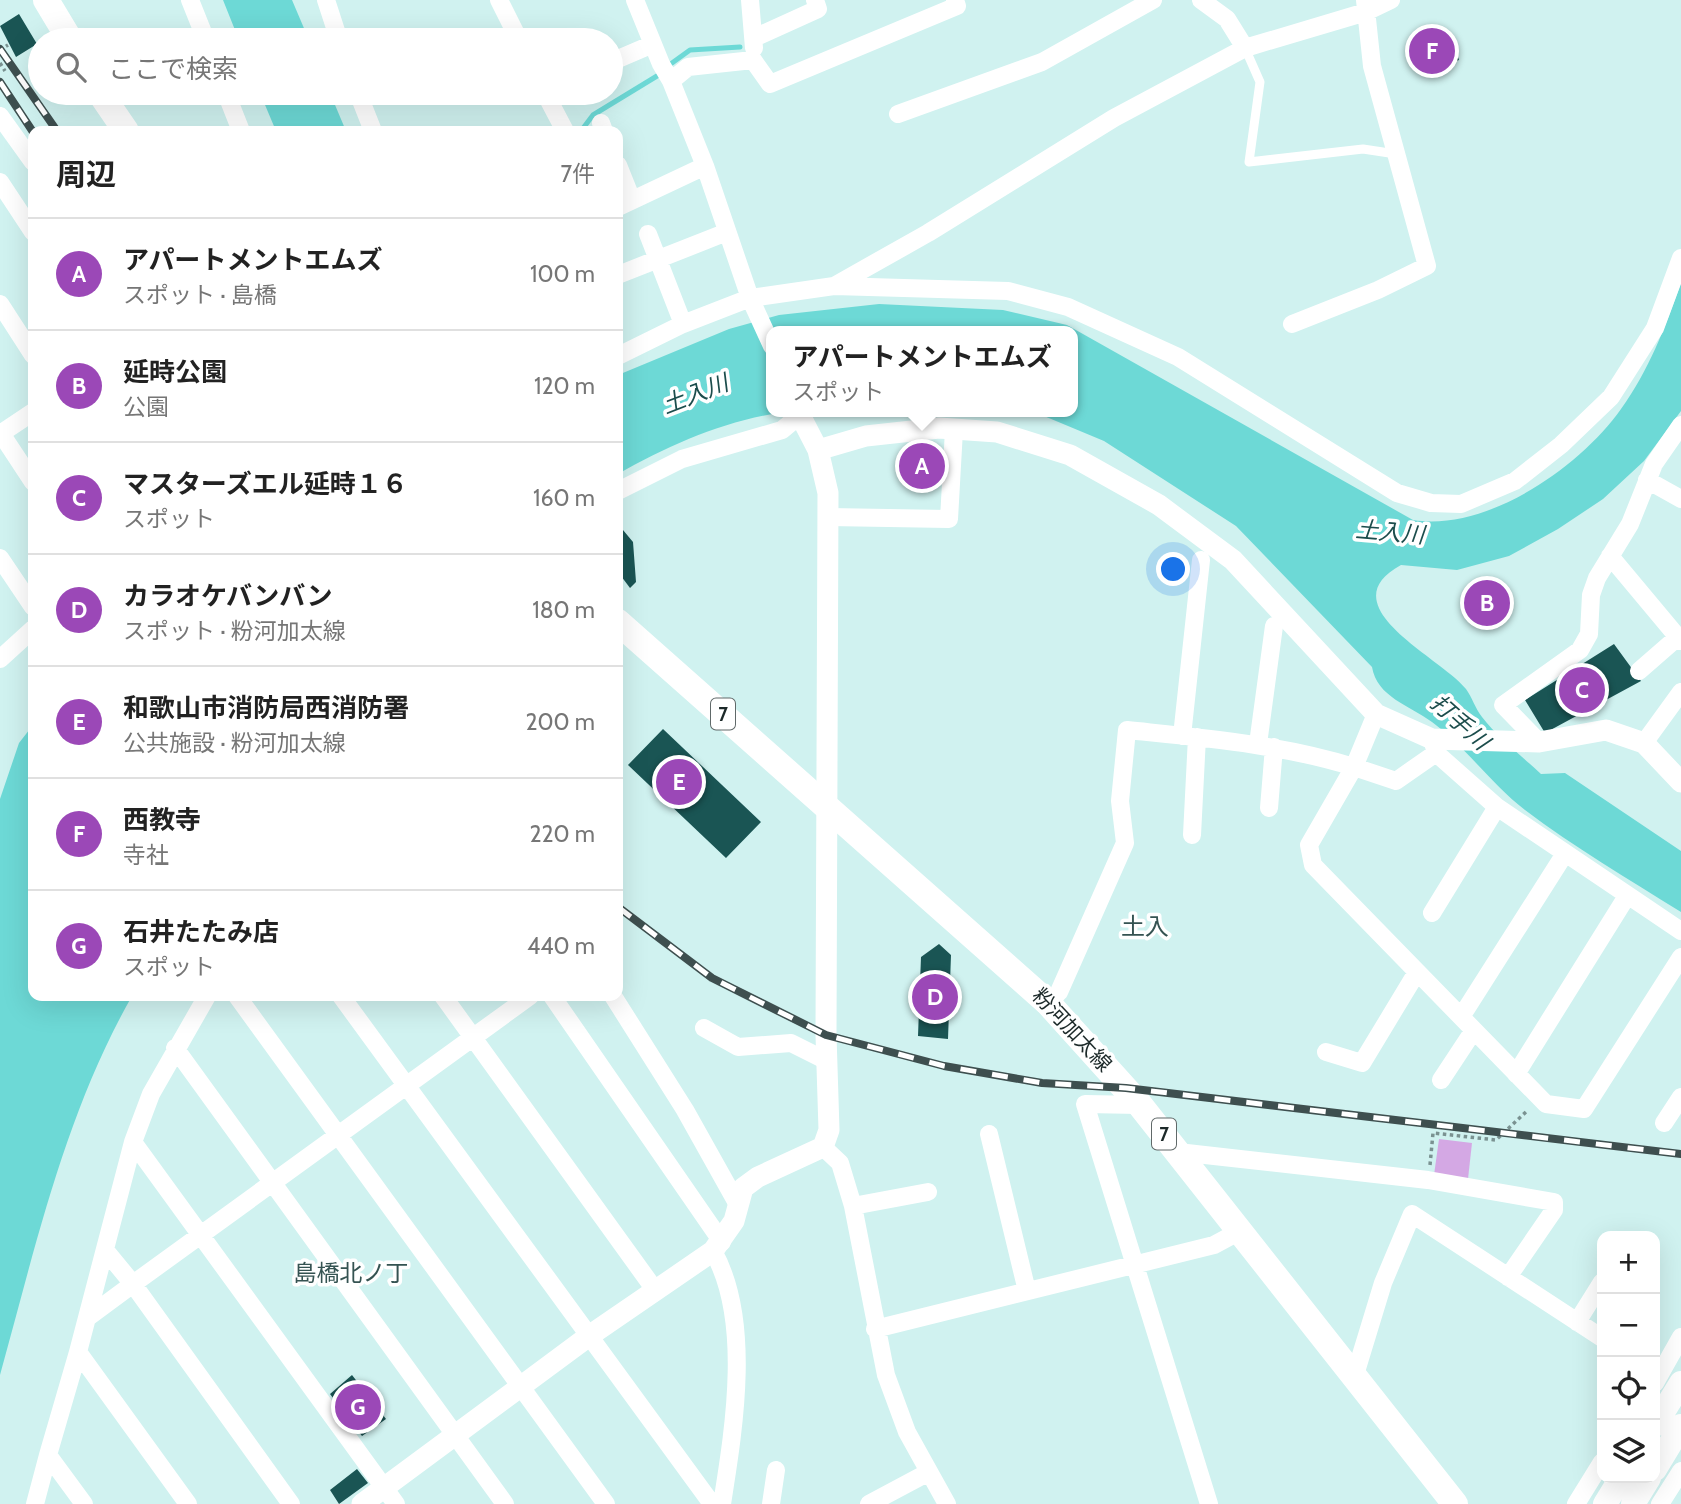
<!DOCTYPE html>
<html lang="ja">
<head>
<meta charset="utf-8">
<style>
	:root { --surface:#fff; --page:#f2f2f2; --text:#222; --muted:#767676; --line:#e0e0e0; --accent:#9b48b7 }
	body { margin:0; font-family:Cabin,"Noto Sans JP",sans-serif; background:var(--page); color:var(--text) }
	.controls { position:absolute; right:21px; bottom:21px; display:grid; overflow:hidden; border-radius:14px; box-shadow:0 7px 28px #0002 }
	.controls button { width:63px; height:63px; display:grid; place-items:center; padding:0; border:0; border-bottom:2px solid var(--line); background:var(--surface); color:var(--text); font:35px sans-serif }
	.you { position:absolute; left:1174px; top:570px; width:24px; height:24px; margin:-18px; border:5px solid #fff; border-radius:50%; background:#1a73e8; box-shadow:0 0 0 10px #1a73e833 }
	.badge { display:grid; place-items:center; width:46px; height:46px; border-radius:50%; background:var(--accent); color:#fff; font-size:23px; font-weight:700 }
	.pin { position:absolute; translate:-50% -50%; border:4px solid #fff; box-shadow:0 2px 7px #0006 }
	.popup { position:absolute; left:766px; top:326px; width:312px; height:91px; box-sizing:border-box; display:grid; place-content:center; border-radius:14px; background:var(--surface); filter:drop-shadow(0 2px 5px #0005); font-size:23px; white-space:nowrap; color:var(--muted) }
	.popup b { font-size:26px; color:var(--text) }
	.popup::after { content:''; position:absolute; left:50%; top:100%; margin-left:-14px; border:14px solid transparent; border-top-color:var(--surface) }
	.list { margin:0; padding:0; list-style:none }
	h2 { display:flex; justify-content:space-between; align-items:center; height:91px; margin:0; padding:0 28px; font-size:30px }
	h2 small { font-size:23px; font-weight:400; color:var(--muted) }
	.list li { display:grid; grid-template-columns:46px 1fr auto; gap:21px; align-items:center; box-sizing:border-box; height:112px; padding:0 28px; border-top:2px solid var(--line) }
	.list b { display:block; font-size:26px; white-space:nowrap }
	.list p { margin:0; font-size:23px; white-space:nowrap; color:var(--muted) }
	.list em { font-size:23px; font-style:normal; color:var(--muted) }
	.icon { flex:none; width:38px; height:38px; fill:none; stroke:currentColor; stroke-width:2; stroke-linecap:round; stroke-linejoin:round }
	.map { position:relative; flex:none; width:1681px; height:1504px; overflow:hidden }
	.search { position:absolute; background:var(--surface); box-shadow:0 7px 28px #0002; left:28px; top:28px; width:595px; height:77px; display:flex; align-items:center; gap:18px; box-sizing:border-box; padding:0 24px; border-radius:38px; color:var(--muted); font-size:26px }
	.panel { position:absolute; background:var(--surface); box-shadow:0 7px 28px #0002; left:28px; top:126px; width:595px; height:875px; border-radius:14px }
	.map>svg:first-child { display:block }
	.green { fill:#d4a8e4 }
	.water { fill:#6dd9d6 }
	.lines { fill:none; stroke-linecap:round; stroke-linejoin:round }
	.stream { stroke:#6dd9d6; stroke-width:5 }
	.building { fill:#1a5554 }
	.path { stroke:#7a9291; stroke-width:3.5; stroke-dasharray:3.5 3.5; stroke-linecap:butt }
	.service { stroke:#fff; stroke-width:9 }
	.minor { stroke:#fff; stroke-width:18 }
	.tertiary { stroke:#fff; stroke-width:21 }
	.secondary { stroke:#fff; stroke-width:24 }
	.primary { stroke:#fff; stroke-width:26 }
	.rail-casing { stroke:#3e4f4f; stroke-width:8 }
	.rail { stroke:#fff; stroke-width:5; stroke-dasharray:16; stroke-linecap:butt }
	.labels { text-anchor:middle; stroke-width:7; stroke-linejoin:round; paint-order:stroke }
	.shield { fill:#fff; stroke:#606969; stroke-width:2 }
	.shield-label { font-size:19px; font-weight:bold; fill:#1c2929 }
	.street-label { font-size:21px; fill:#1c2929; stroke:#fff }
	.water-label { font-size:23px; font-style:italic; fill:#1c4d4c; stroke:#fff }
	.neighbourhood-label { font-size:23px; fill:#355352; stroke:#fff }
	.quarter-label { font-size:24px; fill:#355352; stroke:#fff }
</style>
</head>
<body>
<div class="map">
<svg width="1681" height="1504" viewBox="0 0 1681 1504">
	<rect width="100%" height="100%" fill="#d0f2f0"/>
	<path class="green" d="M1439,1139L1472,1143L1468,1179L1434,1175Z"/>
	<path class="water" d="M223,0H292L309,40H239Z
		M260,93H330L346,131H276Z
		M1681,283V411L1644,461L1603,499L1558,529L1509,556L1457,570L1401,565C1326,606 1442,658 1466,689C1472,697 1475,708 1482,717C1498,738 1522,756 1541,774L1565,773L1681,851V912C1628,879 1574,847 1525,810C1491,784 1466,747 1432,722C1409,705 1377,697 1372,667L1236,526L1104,441L1044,416L1020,412H1072V331H772V412H785C726,420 669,445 618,474V375L729,329L779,315L879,304L1003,310L1067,325L1413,520C1487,532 1580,467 1621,409C1649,370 1665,328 1681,283Z
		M33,725V996H132C65,1114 36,1245 0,1375V799L19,743Z"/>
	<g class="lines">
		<path class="stream" d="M672,63L690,50L740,47
			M581,131L593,115L657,76"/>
	</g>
	<path class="building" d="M19,14L37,44L16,57L0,26Z
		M1450,35L1459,60L1429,71L1427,65L1422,66L1417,55L1423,53L1420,47Z
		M902,451H942V480H902Z
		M618,524L633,542L636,582L630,588L618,572Z
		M1614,644L1641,681L1545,733L1525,700Z
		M663,729L761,822L726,858L628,765Z
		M939,944L951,955L948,1039L918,1036L921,957Z
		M352,1375L386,1419L362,1436L330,1394Z
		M357,1469L368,1483L339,1504L330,1490Z"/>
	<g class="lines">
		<path class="path" d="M0,50L8,45
			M0,63L5,71
			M1430,1165L1433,1133L1496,1140L1528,1110"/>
		<path class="service" d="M1245,48L1260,82L1249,162L1363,149L1396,154"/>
		<path class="minor" d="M190,0L206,40
			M326,0L339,40
			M499,0L519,40
			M635,0L661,64L671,81
			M750,0L754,48
			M1201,0L1227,19L1245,48
			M756,37L818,9L815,0
			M611,62L653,44
			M226,93L241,131
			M358,93L373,131
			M545,93L565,131
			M898,114L1042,62L1153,0
			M0,116L33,162
			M601,123L604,131
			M618,165L632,200
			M705,166L671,81L688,67L753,60L770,84L957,6L955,0
			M0,182L33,232
			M618,207L705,166L750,298L772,346
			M648,234L683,324
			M618,275L727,232
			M834,286L1008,291L1068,307L1178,357L1397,493L1431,503L1461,504L1515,481L1561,445L1611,397L1655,328L1681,258
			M0,304L33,355
			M1292,324L1378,290L1427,266L1372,66L1365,0
			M618,356L683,324L750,298L834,286L928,233L1114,118L1245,48L1366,12L1391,0
			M0,432L33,482
			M0,434L33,412
			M1647,480L1681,499
			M618,491L682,459L782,430L800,415L799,412
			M828,517L949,519L954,430
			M1610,556L1681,641
			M0,558L33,607
			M0,659L33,629
			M1639,671L1678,637
			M1182,736L1201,560
			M1432,739L1436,753L1396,781L1354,767L1309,845L1313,865L1546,1104L1584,1109L1681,957
			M1539,742L1503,705L1580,650L1589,634L1591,595L1597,578L1630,524L1654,464L1681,425
			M1644,743L1681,692
			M1258,744L1274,626
			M1436,753L1497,807L1681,931
			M1269,808L1274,747
			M1192,835L1197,737
			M1432,913L1497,807
			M207,996L151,1094L133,1142L396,1504
			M237,996L606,1504
			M341,996L712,1504
			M443,996L655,1290
			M552,996L722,1242
			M613,996L685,1110L737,1203
			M1048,1003L1059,992L1125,843L1120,801L1127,730C1204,738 1280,744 1354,767L1376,714
			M1461,1017L1564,855
			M704,1028L738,1047L791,1043L827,1061
			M175,1048L505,1504
			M1326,1052L1362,1063L1417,972
			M1516,1074L1627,896
			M1441,1080L1474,1030
			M1140,1105L1085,1104L1209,1504
			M1664,1123L1681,1097
			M989,1134L1027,1291
			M823,1147L840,1163L853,1206L886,1375L907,1432L947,1504
			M1178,1152L1428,1180L1554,1202V1210L1508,1277
			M853,1206L928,1192
			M713,1251C752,1320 734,1428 722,1504
			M87,1318L133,1284L105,1250
			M1577,1322L1602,1282
			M875,1329L1214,1245L1240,1231
			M78,1352L188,1504
			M1354,1378L1383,1283L1412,1214L1602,1338
			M1655,1383L1681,1337
			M35,1504L48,1455
			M84,1504L48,1455L78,1352L133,1142
			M291,1504L133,1284L530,996
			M771,1504L776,1470
			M869,1504L929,1472
			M1576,1504L1602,1462
			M1660,1504L1681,1471"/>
		<path class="tertiary" d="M818,450L866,436L939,428L997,432L1070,455L1159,505L1233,560L1376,714L1432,739L1539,742L1606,730L1644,743L1681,782
			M362,1504L589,1336L713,1251L734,1221L743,1188L758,1177L823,1147L829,1130L826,1035L828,493L818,450L800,415"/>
		<path class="secondary" d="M1655,1425L1681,1383
			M1655,1469L1681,1426
			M1605,1504L1621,1478
			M1633,1504L1649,1478"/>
		<path class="primary" d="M46,0L70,40
			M100,93L126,131
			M618,622L1048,1003L1140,1105L1455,1504"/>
		<defs>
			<path id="rail" d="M0,49L57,131
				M0,82L33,132
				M618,907L712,978L826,1035L944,1066L1042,1083L1126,1088L1681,1154"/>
		</defs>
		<use href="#rail" class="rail-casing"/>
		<use href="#rail" class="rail"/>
	</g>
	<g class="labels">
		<g class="shield">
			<rect x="711" y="698.5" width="24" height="31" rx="5"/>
			<rect x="1152" y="1118.5" width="24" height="31" rx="5"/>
		</g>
		<g class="shield-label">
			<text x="723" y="721">7</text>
			<text x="1164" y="1141">7</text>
		</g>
		<g class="street-label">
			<text transform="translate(1072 1030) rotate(47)" y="7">粉河加太線</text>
		</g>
		<g class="water-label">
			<text transform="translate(695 394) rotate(-21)" y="8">土入川</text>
			<text transform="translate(1390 532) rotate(5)" y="8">土入川</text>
			<text transform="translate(1460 722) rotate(42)" y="8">打手川</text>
		</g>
		<g class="neighbourhood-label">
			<text x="351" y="1281">島橋北ノ丁</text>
		</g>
		<g class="quarter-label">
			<text x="1145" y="935">土入</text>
		</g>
	</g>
</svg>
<div class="controls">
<button>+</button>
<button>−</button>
<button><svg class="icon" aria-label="locate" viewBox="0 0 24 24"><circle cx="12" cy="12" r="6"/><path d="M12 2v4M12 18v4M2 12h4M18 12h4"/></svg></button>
<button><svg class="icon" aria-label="layers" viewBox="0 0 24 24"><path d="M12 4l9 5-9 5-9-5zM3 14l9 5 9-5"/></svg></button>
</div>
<div class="you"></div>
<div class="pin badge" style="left:922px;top:466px">A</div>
<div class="popup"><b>アパートメントエムズ</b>スポット</div>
<div class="pin badge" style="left:1487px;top:603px">B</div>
<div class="pin badge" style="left:1582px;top:690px">C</div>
<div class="pin badge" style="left:935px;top:997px">D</div>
<div class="pin badge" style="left:679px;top:782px">E</div>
<div class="pin badge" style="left:1432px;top:51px">F</div>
<div class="pin badge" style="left:358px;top:1407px">G</div>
<div class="search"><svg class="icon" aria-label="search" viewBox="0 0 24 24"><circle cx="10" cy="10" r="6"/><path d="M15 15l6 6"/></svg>ここで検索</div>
<section class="panel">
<h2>周辺<small>7件</small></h2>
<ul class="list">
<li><span class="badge">A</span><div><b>アパートメントエムズ</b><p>スポット · 島橋</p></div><em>100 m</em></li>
<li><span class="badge">B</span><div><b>延時公園</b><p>公園</p></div><em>120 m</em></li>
<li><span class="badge">C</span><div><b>マスターズエル延時１６</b><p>スポット</p></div><em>160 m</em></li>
<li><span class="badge">D</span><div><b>カラオケバンバン</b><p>スポット · 粉河加太線</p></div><em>180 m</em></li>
<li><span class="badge">E</span><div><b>和歌山市消防局西消防署</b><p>公共施設 · 粉河加太線</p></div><em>200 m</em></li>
<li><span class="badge">F</span><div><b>西教寺</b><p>寺社</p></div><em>220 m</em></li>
<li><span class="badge">G</span><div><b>石井たたみ店</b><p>スポット</p></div><em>440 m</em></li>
</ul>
</section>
</div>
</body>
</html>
